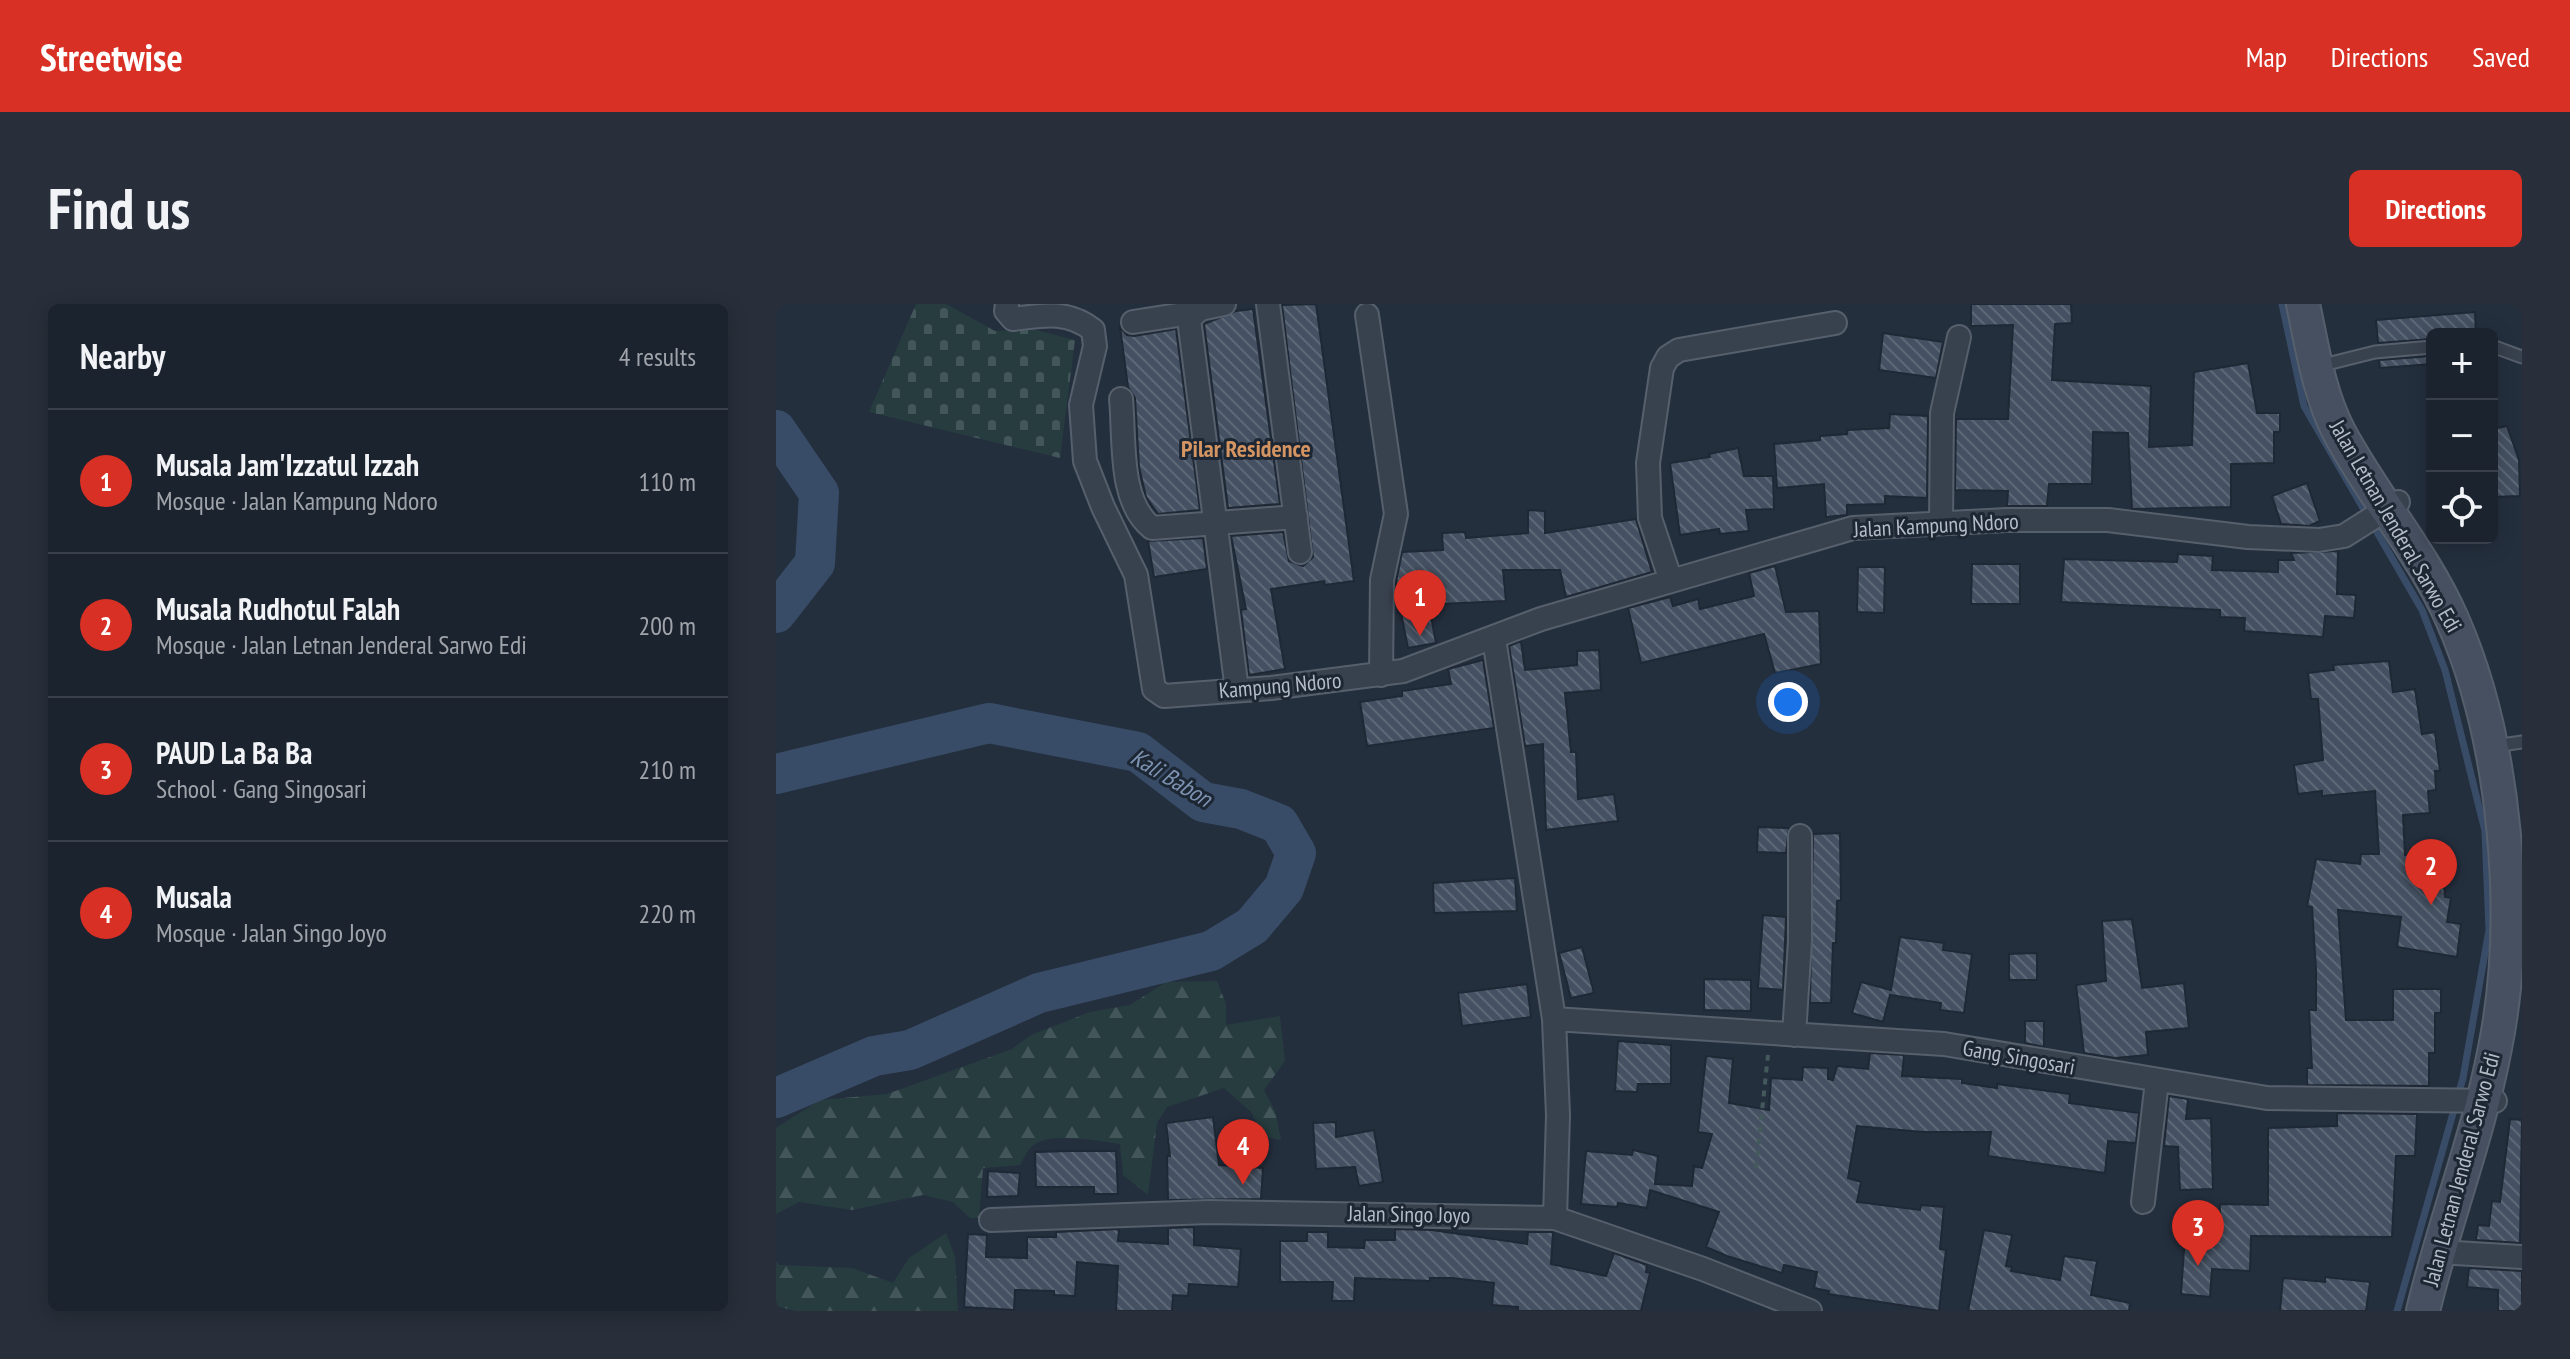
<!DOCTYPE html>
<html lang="en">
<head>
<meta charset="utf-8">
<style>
	:root { --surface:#1b232e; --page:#282f3a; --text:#f1f3f6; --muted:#a0a4aa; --line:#39404a; --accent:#d93025 }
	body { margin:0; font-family:"PT Sans Narrow",sans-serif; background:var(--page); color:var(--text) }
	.controls { position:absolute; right:24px; top:24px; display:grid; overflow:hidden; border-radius:12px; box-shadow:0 4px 20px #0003 }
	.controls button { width:72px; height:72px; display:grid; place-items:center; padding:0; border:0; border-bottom:2px solid var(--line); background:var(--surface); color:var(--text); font:40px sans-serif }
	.you { position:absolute; left:1012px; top:398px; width:28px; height:28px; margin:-20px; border:6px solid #fff; border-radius:50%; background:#1a73e8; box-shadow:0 0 0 12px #1a73e833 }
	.badge { display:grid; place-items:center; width:52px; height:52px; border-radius:50%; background:var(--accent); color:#fff; font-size:26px; font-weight:700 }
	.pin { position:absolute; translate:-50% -66px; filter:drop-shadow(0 2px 4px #0008) }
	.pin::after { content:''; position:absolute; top:42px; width:28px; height:24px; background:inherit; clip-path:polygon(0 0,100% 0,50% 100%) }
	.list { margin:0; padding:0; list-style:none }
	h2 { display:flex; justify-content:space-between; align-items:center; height:104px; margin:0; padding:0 32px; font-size:34px }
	h2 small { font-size:26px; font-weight:400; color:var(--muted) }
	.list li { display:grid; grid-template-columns:52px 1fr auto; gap:24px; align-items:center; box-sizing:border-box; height:144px; padding:0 32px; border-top:2px solid var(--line) }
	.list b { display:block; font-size:30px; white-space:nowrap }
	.list p { margin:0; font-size:26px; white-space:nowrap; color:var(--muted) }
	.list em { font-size:26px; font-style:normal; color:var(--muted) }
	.icon { flex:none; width:44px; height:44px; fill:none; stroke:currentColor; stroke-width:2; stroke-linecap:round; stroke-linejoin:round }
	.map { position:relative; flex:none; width:1746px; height:1007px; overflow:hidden; border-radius:12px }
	header { display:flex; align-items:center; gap:48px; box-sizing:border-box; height:112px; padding:0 40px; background:var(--accent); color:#fff }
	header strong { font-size:38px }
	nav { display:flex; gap:44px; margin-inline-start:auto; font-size:28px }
	.intro { display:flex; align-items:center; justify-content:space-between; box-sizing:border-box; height:192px; padding:0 48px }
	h1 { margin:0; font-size:56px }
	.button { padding:20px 36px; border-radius:12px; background:var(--accent); color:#fff; font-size:28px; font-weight:700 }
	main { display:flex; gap:48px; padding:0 48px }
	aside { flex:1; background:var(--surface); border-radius:12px; box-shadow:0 4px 20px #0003 }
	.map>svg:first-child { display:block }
	.forest { fill:url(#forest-firs) }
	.cemetery { fill:url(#cemetery-stones) }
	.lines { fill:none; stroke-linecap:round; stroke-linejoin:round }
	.stream { stroke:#394c67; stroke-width:7 }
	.river { stroke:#394c67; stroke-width:40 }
	.building { fill:url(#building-back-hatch); stroke:#1f2835; stroke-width:2 }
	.lane-casing { stroke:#565f6c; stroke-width:15 }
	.street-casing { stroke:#565f6c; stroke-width:26 }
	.secondary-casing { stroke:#565f6c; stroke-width:36 }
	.path { stroke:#44595c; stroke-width:4; stroke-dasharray:6 6; stroke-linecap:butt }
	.lane { stroke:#38414e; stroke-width:11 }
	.street { stroke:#38414e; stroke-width:22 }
	.secondary { stroke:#465061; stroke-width:32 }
	.labels { text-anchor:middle; stroke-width:6; stroke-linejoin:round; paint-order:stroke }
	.street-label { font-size:22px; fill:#b4bcc9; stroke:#1d2633 }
	.neighbourhood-label { font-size:24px; font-weight:bold; fill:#d59563; stroke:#1d2633 }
	.water-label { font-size:24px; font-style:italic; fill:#7c92b1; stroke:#1d2633 }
</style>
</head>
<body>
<header>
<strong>Streetwise</strong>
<nav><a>Map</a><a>Directions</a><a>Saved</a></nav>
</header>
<div class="intro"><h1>Find us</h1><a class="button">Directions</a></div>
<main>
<aside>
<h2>Nearby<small>4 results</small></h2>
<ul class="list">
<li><span class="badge">1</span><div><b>Musala Jam'Izzatul Izzah</b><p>Mosque · Jalan Kampung Ndoro</p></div><em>110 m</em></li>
<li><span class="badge">2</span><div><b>Musala Rudhotul Falah</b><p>Mosque · Jalan Letnan Jenderal Sarwo Edi</p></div><em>200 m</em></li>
<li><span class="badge">3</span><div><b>PAUD La Ba Ba</b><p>School · Gang Singosari</p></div><em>210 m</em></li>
<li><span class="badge">4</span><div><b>Musala</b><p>Mosque · Jalan Singo Joyo</p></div><em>220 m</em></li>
</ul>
</aside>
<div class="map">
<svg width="1746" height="1007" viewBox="0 0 1746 1007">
	<defs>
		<pattern id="forest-firs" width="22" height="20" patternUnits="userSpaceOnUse" patternTransform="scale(2)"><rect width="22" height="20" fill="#263c3f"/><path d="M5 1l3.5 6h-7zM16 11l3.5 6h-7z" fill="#435659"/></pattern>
		<pattern id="cemetery-stones" width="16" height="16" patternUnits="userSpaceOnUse" patternTransform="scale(2)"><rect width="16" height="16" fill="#263c3f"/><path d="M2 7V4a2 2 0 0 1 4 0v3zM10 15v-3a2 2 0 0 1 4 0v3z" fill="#435659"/></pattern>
		<pattern id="building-back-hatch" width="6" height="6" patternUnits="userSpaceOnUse" patternTransform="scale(2)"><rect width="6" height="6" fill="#455162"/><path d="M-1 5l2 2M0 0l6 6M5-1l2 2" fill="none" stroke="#5d6877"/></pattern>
	</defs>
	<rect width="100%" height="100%" fill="#242f3e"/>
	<path class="forest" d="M441,677L450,700V721L504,712L509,757L488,786L499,807L505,836L488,833L475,808L448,784L391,803L381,819L372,891L347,871L344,840C324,837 277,828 259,840C252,844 248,854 244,861L207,864L203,914H194L177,898L147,891L76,906L23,898L0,910V824L44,796L111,790L236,745L255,731L314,708L354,701L390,678Z
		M170,929L179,952L182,1007H20L0,1002V957L3,961L76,964L117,979L133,954Z"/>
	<path class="cemetery" d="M140,0H170L219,27L256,25L299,36L284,154L93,108Z"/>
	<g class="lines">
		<path class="stream" d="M1506,0L1528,102L1646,306L1669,366L1709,527L1713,626L1687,774L1621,1007"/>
		<path class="river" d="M0,126L43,189L39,259L0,309
			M0,470L213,419L362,448L427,498L465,505L503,520L520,549L508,584L476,622L435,647L263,689L134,746L98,752L0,794"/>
	</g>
	<path class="building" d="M540,0L578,277L549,281L548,277L495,285L509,365L473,371L465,306L470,305L455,232L507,228L513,257L527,262L537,253L506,1Z
		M1195,0H1295L1296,19L1279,20L1276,76L1375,82L1373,143L1416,141L1418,68L1472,59L1481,109H1504V128H1498V159L1455,160V203L1356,205L1352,129L1317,128L1316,180H1273L1271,202H1231L1232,187L1179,186L1180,115H1232L1237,21L1195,22Z
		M477,5L504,200L452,204L428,20L460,7Z
		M1699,8L1700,30H1656V35L1602,39L1600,16Z
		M344,23L351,31L358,32L400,25L424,206L382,210L370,193L363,163L359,94L352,83Z
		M1107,29L1167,38L1160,74L1103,66Z
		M1656,52V60L1604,64L1603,56Z
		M1114,110L1152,112L1151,194L1109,192V200L1071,201V211L1050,213L1048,180L1001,184L998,140L1044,136V132L1071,130V126L1113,124Z
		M1731,122L1743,156L1744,192L1716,193V125Z
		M962,144L968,172H997L998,205L970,206L973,227L944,230L943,225L904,231L894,159L934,153L933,150Z
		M1531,179L1544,217L1533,222L1505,220L1496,192Z
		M752,206L769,207V229L860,215L876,268L790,293L784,266H727L730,297L665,300V307H654L660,339L632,344L625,309H622L620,278L626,248L667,246L666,229L689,228L690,234L752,229Z
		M427,234L431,265L378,273L372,237Z
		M1562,247L1561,290L1580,291L1578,314L1549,312L1547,333L1468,327L1469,314L1444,313V306L1285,298L1288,255L1401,258L1402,250L1437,252L1436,266L1502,268V256H1518L1515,249Z
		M1196,260H1244V300H1195Z
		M999,262L1010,308L1043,307L1045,360L999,369L988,330L865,359L852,304L894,293L897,302L922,295L924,305L978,292L973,269Z
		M1082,263H1109L1108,309L1081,308Z
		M745,337L749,366L801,361V347L823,346L825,386L789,389L795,448H800L802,495L838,490L842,517L770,526L767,440L749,442L733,342Z
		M707,356L718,424L591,442L584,398L626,392V387L675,380L672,365Z
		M1613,357L1617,388L1639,385L1646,430L1659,428L1664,467H1659L1660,486L1652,487L1654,509L1627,511L1629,551L1666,548L1669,593L1675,594L1671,618L1685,620L1681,653L1621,643L1625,613L1562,606L1570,716H1617V685H1665V709H1659V749H1653V782L1531,781V764H1536L1533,706H1540V665L1536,603L1531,602L1540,555L1584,560L1585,550H1603L1599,487L1546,492V487L1522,490L1518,461L1547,456L1542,395H1535L1532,369L1558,366L1557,361Z
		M982,523L1013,524L1010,549L981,548Z
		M1064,529L1065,596L1061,597L1060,639H1057L1055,699H1034L1037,530Z
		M739,574L741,607L658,609L657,579Z
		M987,611L1010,613L1007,686L982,684Z
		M1356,615L1366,684L1408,679L1413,724L1370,728L1372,751L1339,754L1308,749L1300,681L1330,677L1326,617Z
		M1124,633L1168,639L1167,646L1196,650L1188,709L1164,706L1165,699L1114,691L1107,718L1076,709L1085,678L1115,686Z
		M806,643L818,689L795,694L783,649Z
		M1261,649V676H1233V650Z
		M928,675L975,676V707L928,706Z
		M751,680L755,713L686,722L682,689Z
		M1249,717H1268V743L1249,739Z
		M842,737L895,741V780H862L861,788L839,787Z
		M1094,749L1128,751L1126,772L1186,775V779L1221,784V780L1294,790L1293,799L1363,809L1360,839L1332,837L1329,869L1212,852L1215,828H1147L1081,822L1072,874L1085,878L1081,898L1144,906L1145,901L1168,903L1164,945L1170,946L1163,1007L1052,990L1053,987L1038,984L1041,968L1008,961L1006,969L951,952L930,943L943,908L874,886L871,904L842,899L841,903L805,900L810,847L856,851L857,846L882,852L879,880L916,882L918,862L926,864L936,830L922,828L930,752L957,755L953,799L993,806L995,774L1026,776L1027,763L1052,764V775L1057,776L1061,762L1092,765Z
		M1393,792L1412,795L1410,815L1435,814L1437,885L1404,886L1402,843L1388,842Z
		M1561,809L1641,810L1639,852H1620L1616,933L1475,932L1474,967L1436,965L1434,993L1405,990L1409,931L1443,933L1444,900L1492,901V824L1561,822Z
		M437,813L443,861L487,864L485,895L392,896L391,852H394L390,819Z
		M1734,815L1746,816L1744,939L1700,936L1702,921L1713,922L1716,897L1724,898Z
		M560,818V833L598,826L607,878L583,882L579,863L540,865L537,819Z
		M294,847H340L342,890H318V883H260L259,848Z
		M212,867L244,869L242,892L211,893Z
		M418,923V941L465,945L462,983L413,980L412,992L397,991L396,1007H340L342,962L301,958L299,992L278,991V987L239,986L238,1006L188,1003L192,930L211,931L210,953L251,954V933H280V928L343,925L342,937L392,940V924Z
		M619,925L656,926L751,940L752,928H777L775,960L830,972L838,949L871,961L870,968L874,969L865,1007H742V1003L716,1001L718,979L676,974H654V977L579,974L578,997H556L557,978H504V937H531V928H552V943L588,944L589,936H619Z
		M1208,926L1236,931L1230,962L1236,963L1235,967L1284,976L1288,952L1321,957L1315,991L1354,999L1353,1007H1192Z
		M1693,964L1746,967V1007H1722V986L1691,983Z
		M1549,973L1594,978L1590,1007H1504L1507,974L1549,978Z"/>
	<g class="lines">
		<defs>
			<path id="lane" d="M1716,42L1746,53
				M1543,62L1599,48L1656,43
				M1719,442L1746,438"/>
			<path id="street" d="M231,0L230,7L237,15C267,11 292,6 317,26L319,42L305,101L309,157L327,203L360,271L378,385L388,392L495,384L627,367L765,315L1077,224L1231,216H1332L1472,233L1543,236L1568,232L1622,198
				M448,0L424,5L413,15L461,386
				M492,0L524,248
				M591,11L620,210L606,276L605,371
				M357,18L415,9
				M345,95C349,136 342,197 376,224L520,213
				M1165,218L1166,109L1183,33
				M895,277L874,214L872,159L886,64L892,53L903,46L1059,19
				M718,335L778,715L782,811L779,914
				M778,715L1168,740L1491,794L1719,797
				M1018,731L1024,637V532
				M1367,898L1381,777
				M215,916L433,908L779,914L927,965L1034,1007
				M1663,948L1746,953"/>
			<path id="secondary" d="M1527,0C1536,42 1543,90 1563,128C1597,192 1647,249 1676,315C1730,437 1745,614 1719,744C1702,833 1668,919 1647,1007"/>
		</defs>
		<use href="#lane" class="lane-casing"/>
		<use href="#street" class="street-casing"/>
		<use href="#secondary" class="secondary-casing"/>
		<path class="path" d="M980,864L992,751"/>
		<use href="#lane" class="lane"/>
		<use href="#street" class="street"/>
		<use href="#secondary" class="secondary"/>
	</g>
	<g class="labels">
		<g class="street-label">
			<text transform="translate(1160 221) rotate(-3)" y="8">Jalan Kampung Ndoro</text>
			<text transform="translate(1620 222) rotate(60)" y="8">Jalan Letnan Jenderal Sarwo Edi</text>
			<text transform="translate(504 381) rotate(-5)" y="8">Kampung Ndoro</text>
			<text transform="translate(1243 753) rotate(10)" y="8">Gang Singosari</text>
			<text transform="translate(1685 865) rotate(-75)" y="8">Jalan Letnan Jenderal Sarwo Edi</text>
			<text transform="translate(633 910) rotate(1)" y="8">Jalan Singo Joyo</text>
		</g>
		<g class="neighbourhood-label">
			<text x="470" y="153">Pilar Residence</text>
		</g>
		<g class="water-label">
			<text transform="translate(395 474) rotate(31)" y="8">Kali Babon</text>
		</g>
	</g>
</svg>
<div class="controls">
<button>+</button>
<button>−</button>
<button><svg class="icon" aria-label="locate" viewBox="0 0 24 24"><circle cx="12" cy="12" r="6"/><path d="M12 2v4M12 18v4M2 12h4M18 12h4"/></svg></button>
</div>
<div class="you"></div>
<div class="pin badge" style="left:644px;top:332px">1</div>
<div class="pin badge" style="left:1655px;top:601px">2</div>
<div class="pin badge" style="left:1422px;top:962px">3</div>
<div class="pin badge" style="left:467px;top:881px">4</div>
</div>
</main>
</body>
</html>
